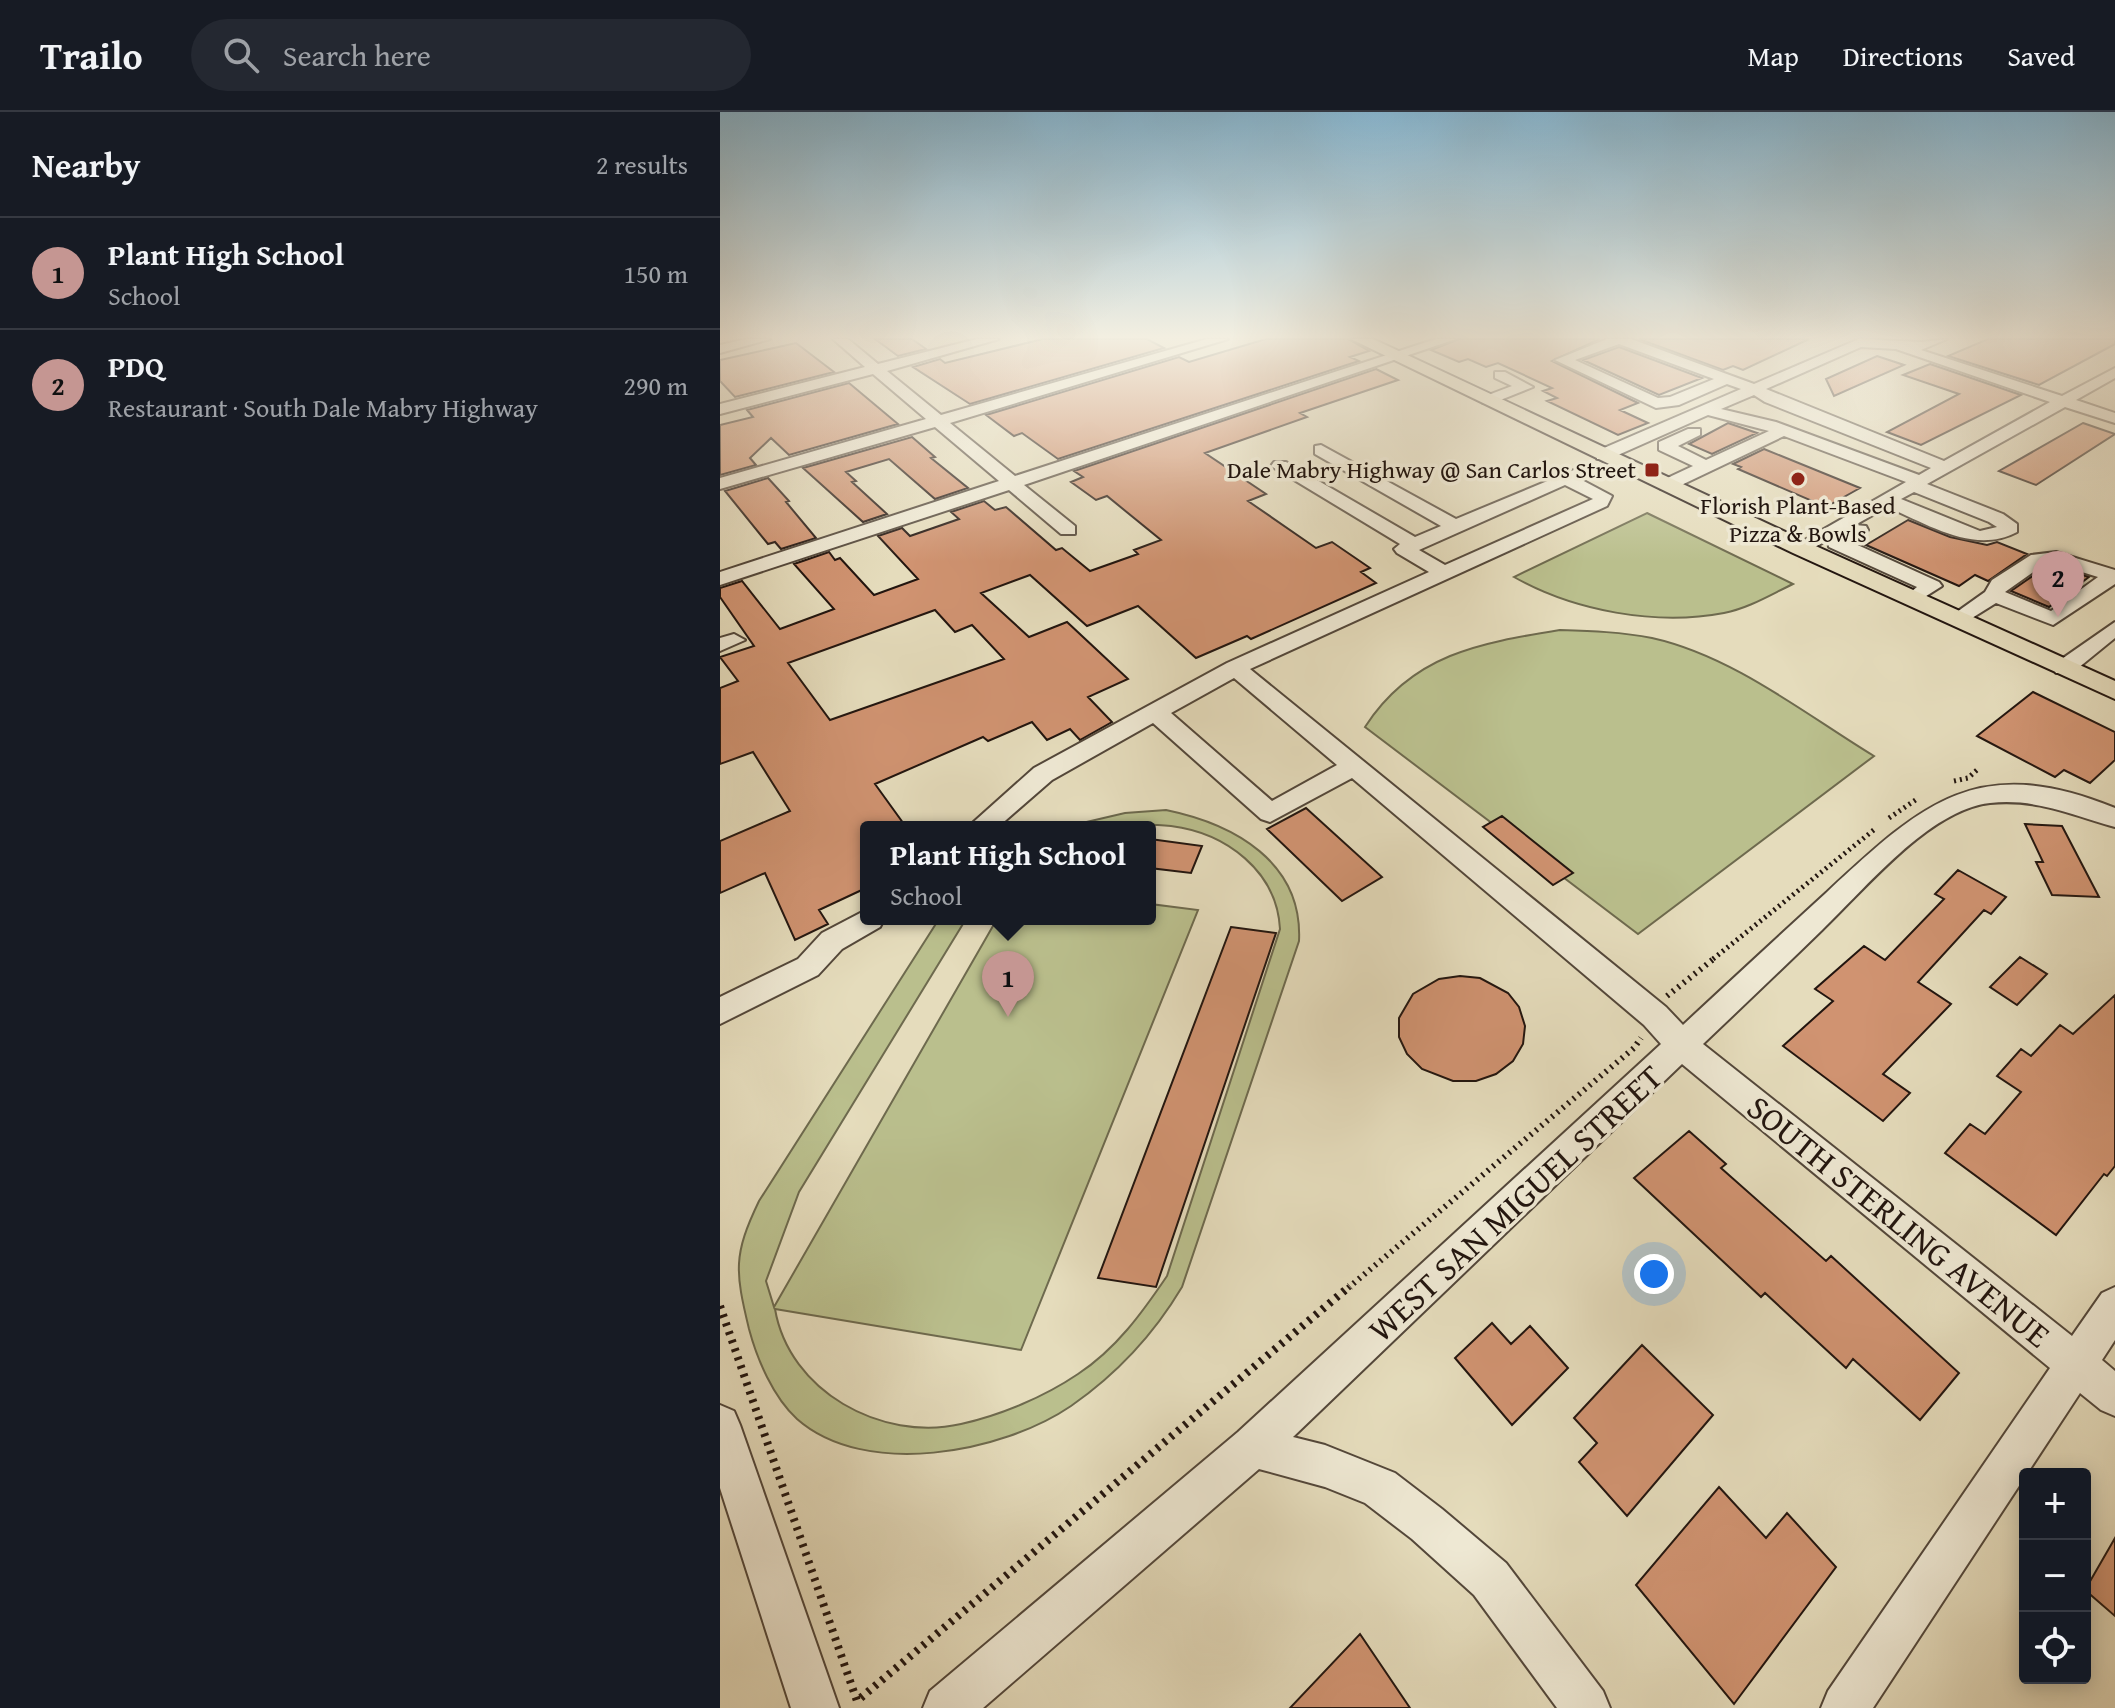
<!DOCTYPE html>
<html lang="en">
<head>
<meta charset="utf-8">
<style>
	:root { --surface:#171b24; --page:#242831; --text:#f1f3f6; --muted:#9ea1a6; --line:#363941; --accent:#c59692 }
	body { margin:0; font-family:"Gentium Book Plus",serif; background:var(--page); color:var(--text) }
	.controls { position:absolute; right:24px; bottom:24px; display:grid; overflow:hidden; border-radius:8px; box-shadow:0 4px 20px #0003 }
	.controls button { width:72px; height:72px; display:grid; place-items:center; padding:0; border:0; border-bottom:2px solid var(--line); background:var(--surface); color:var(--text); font:40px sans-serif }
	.you { position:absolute; left:934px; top:1162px; width:28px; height:28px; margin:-20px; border:6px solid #fff; border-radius:50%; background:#1a73e8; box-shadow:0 0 0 12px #1a73e833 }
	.badge { display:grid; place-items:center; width:52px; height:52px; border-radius:50%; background:var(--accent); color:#111; font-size:26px; font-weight:700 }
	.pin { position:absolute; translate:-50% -66px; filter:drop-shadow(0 2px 4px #0008) }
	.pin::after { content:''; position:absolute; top:42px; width:28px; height:24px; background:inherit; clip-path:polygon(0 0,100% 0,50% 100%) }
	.popup { position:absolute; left:140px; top:709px; width:296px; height:104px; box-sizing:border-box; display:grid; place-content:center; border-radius:8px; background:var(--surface); filter:drop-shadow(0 2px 6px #0005); font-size:26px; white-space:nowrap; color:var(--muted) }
	.popup b { font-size:30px; color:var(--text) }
	.popup::after { content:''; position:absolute; left:50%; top:100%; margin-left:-16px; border:16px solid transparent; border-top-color:var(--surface) }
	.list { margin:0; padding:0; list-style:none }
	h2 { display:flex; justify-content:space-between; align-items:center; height:104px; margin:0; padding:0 32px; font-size:34px }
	h2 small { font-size:26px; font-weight:400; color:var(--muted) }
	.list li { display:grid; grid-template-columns:52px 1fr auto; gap:24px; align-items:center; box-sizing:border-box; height:112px; padding:0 32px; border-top:2px solid var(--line) }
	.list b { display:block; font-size:30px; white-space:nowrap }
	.list p { margin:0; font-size:26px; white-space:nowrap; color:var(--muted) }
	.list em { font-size:26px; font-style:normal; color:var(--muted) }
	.icon { flex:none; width:44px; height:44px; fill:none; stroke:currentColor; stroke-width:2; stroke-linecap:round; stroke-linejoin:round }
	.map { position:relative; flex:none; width:1395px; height:1596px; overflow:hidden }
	header { display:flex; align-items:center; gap:48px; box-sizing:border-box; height:112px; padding:0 40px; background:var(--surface); border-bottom:2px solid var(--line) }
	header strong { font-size:38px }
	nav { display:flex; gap:44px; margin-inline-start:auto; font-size:28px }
	.search { width:560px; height:72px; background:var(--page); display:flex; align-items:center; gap:20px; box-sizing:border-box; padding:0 28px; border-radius:44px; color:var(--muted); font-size:30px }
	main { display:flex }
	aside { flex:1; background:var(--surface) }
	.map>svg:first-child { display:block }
	.green { fill:#babf8d; stroke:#6e6a4e; stroke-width:2 }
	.building { fill:#d09371; stroke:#22150f; stroke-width:2; fill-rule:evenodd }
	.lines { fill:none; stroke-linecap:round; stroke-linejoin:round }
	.minor-casing { stroke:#53473a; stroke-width:4 }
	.major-casing { stroke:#22150f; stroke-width:4 }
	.path-far2 { stroke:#22150f; stroke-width:5; stroke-dasharray:2 4; stroke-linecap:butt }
	.path-far1 { stroke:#22150f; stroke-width:6; stroke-dasharray:2 5; stroke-linecap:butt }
	.path { stroke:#22150f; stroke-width:8; stroke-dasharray:3 6; stroke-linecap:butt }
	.minor { fill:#eee8d3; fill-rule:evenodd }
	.major { fill:#e5dcbc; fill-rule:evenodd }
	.poi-dot { fill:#8f2418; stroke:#eee8d3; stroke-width:3 }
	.labels { text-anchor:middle; stroke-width:7; stroke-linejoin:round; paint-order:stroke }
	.far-poi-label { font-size:24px; fill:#22150f; stroke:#eee8d3; text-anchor:end }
	.near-street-label { font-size:34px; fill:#22150f; stroke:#eee8d3 }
</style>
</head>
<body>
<header>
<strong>Trailo</strong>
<div class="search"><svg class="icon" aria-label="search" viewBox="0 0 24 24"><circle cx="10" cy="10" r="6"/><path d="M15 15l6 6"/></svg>Search here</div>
<nav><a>Map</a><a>Directions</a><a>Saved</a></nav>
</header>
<main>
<aside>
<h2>Nearby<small>2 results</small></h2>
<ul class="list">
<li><span class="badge">1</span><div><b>Plant High School</b><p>School</p></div><em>150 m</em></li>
<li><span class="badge">2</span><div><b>PDQ</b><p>Restaurant · South Dale Mabry Highway</p></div><em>290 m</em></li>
</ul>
</aside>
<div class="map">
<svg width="1395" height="1596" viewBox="0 0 1395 1596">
	<rect width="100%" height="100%" fill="#e5dcbc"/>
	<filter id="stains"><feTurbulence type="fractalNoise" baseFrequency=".0025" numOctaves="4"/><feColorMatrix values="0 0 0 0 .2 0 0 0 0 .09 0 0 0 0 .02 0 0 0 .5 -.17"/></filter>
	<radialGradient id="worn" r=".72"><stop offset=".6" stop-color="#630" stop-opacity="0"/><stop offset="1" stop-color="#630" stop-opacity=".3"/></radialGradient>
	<path class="green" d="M927,401L1073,472C1050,483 1029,496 1004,501C936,514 854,499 794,465Z
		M840,518C871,519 902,520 932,526C1013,544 1085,602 1154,644L918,822L645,615C692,542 760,531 840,518Z
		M446,698C514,712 583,750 579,829L462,1175C434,1222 397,1262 351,1294C282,1341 145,1367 77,1307C53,1285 37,1247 29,1217C15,1159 13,1143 39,1089L219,807H246L79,1080L46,1169L54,1195L277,807H430V792L478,798L301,1238L55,1197C69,1279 161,1330 241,1312C281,1303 324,1285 358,1262C396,1237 422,1201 447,1164L560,817C557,759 506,721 451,714C417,710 380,715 345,715L405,701Z"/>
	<path class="building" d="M155,227H192L206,237L178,244Z
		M323,227H427L444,236L250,292L193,255L220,247L225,251Z
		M546,227H628L649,239L630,245L639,249L338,347L302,321L294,324L266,303L459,245L469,250Z
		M739,227H880L832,249L918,291L900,298L928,311L898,323L827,289L837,286L823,279L832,276L778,251L766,255L748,247L739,250L711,238Z
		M919,227H1089L1023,258L1013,254L1003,258Z
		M1268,227H1395V232L1319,273L1228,244Z
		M76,231L114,260L15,285L0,269V248Z
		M899,235L982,266L939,283L863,248Z
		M1157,244L1184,253L1114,284L1106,267Z
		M1210,252L1301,283L1201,333L1167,320L1239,282L1183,263Z
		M656,257L678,268L580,301L587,305L485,341L546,382L528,389L596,436L612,430L650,456L641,460L656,471L531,527L527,524L476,546L418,494L367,514L310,463L261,481L309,525L347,510L408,567L368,585L392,610L360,628L350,617L327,628L312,610L268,629L263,625L155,672L186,715H146V776L99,798L108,812L75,828L45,761L0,781V729L70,699L33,640L0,652V576L18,569L0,545L34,534L0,485V476L22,469L60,517L114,497L74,452L109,440L115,448L120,446L154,483L198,467L158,424L182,416L190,424L239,407L231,400L264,389L275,398L286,395L336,438L342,436L370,459L418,442L414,438L441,428L387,384L376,388L351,370L363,365L354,359ZM215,498L235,520L252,513L284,547L110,608L68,551Z
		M129,271L178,312L69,343L51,326L30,346L36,353L0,363V313L33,305L27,298Z
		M1008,311L1037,321L992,342L969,332Z
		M1363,311L1395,322L1316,373L1279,359Z
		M192,325L215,345L211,346L248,376L215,387L169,347L126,360L136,369L132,370L167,402L143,410L83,356Z
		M1044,337L1140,376L1106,395L1018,357L1021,355L1013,352Z
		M48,366L69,389L66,390L96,426L61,437L55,430L48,432L5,379Z
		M1188,408L1230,425L1267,433L1277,430L1307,442L1268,469L1255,463L1239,474L1146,433Z
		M1336,455L1369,465L1329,495L1291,479L1324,456Z
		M1313,580L1395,620V648L1370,671L1344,658L1335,665L1257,624Z
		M586,696L662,765L622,789L547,717Z
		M782,704L853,761L833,773L763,715Z
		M1305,712L1342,714L1379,785L1332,783L1316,750H1323Z
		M430,727L482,734L471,761L430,756Z
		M1238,758L1286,785L1271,802L1264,798L1198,870L1231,892L1163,962L1190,981L1163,1009L1063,934L1113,889L1095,877L1144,834L1165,848L1224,787L1215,782Z
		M511,815L556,821L436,1175L378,1166Z
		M1300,845L1327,862L1297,893L1270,875Z
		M740,864L760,866L788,881L799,895L805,914L803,932L793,949L776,962L756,969H733L702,957L687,942L679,925V906L693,882L719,867Z
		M1395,883V1054L1387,1064L1384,1062L1336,1123L1225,1041L1250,1012L1265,1022L1301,980L1277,964L1301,937L1311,944L1340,913L1353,922Z
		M969,1019L1006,1052L1001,1056L1106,1149L1111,1144L1239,1261L1200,1308L1133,1247L1126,1256L1045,1181L1041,1185L914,1066Z
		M772,1211L791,1232L810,1214L848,1256L792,1313L735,1246Z
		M922,1233L993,1303L907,1404L859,1350L877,1331L854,1306Z
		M999,1375L1046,1426L1067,1401L1116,1455L1014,1592L916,1473Z
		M1395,1426V1504L1365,1478Z
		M640,1522L690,1596H570Z"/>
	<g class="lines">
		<defs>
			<path id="minor" d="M26,227H50L0,241V233Z
				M113,227H128L158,252L257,227H279L167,259L221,303L487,227H508L230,311L295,364L716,227H736L304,373L355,414V422H341L289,378L0,473V460L279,369L215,315L0,377V366L206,307L153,262L0,302V292L145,255Z
				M887,227H911L1034,272L1139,227L1202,230L1227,227L1201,238L1342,284L1395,256V266L1356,288L1395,301V311L1345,295L1207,372L1283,402L1297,412V420C1254,443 1208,412 1167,395L1135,413L1146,414L1148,418L1131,430L1219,470L1222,474L1192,493L1182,487L1197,475L1109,435L1108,428L1081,442L1071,436L1186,370L1064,324L953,377H941V369L973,354L939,338V330L968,317H980V323L958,334L986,348L1049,319L988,303L889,347H877V339L1021,277L1007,272L959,293L936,296L835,248ZM899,232L994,267L950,285L938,286L855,248ZM1141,235L1176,237L1330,290L1224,349L1046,277ZM1034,283L1045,290L1211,356L1199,363L1056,310L1001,297ZM1194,380L1269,410L1277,415L1260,419L1181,387Z
				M775,260H785L813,275L773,291H763V285L792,274L775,266Z
				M601,333L736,407L861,355L870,360L860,367L892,384L887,394L530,557L946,895L963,913C1010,869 1058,825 1106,781C1203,691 1257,640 1395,696V715C1352,703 1316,686 1270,691C1209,698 1146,776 1102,818C1063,856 1023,894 983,932L1352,1224L1382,1181L1395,1175V1228L1382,1248L1395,1259V1304L1381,1298L1360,1281L1153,1596H1101L1108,1579L1330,1256L962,952L573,1325L605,1333L675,1361L722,1397L786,1451L883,1579L890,1596H837L754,1483L692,1427L645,1391L605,1375L539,1357L263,1596H203L210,1579L518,1320L941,932L924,913L632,666L550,710L541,707L433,611L332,668L278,715H248L314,656L507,551L709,460L677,441L674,437L680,432L551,354L554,350H566L695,425L721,414L595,342V334ZM845,373L873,387L725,453L699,438ZM514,566L617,653L552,689L451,601Z
				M1336,440L1395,458V472L1333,513L1276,491L1244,511H1230L1227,507L1265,480L1272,468L1311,443ZM1336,452L1378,465L1331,499L1285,480L1323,453Z
				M1395,510V526L1352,561H1336L1333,556L1336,551Z
				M14,522L25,528L0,539V526Z
				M146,798V807H164L160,815L122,837L98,863L0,912V885L78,847L102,821Z
				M0,1293L14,1299L20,1313L119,1596H71L0,1376Z"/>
			<path id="major" d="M631,227H653L1089,431L1395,569V587L1073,441Z"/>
		</defs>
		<use href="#minor" class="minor-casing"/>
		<use href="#major" class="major-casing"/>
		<path class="path-far2" d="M1234,669L1248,666L1258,657
			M1169,706L1197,687
			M993,847L1155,717"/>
		<path class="path-far1" d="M947,884L996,845
			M628,1176L914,936L921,926"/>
		<path class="path" d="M0,1194L137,1589L630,1174"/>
		<use href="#minor" class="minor"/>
		<use href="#major" class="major"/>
	</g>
	<linearGradient id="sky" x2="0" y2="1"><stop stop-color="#87b7d2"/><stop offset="0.5" stop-color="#f3efe1"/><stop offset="1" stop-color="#f3efe1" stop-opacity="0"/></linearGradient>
	<rect width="1395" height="450" fill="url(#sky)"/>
	<g class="poi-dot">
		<rect x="924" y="350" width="16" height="16" rx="4"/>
		<circle cx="1078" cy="367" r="8"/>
	</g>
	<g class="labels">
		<g class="far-poi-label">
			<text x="916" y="366">Dale Mabry Highway @ San Carlos Street</text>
			<text x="1078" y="402" text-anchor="middle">Florish Plant-Based<tspan x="1078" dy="28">Pizza &amp; Bowls</tspan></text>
		</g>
		<g class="near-street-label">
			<text transform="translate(795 1091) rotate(-43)" y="12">WEST SAN MIGUEL STREET</text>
			<text transform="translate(1179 1109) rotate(39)" y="12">SOUTH STERLING AVENUE</text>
		</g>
	</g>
	<rect width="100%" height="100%" filter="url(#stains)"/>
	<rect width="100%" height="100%" fill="url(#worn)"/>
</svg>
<div class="controls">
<button>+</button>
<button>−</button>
<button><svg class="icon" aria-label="locate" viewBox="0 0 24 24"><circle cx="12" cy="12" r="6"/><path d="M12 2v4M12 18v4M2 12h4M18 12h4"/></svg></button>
</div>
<div class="you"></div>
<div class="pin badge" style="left:288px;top:905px">1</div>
<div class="popup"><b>Plant High School</b>School</div>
<div class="pin badge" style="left:1338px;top:505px">2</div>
</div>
</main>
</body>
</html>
